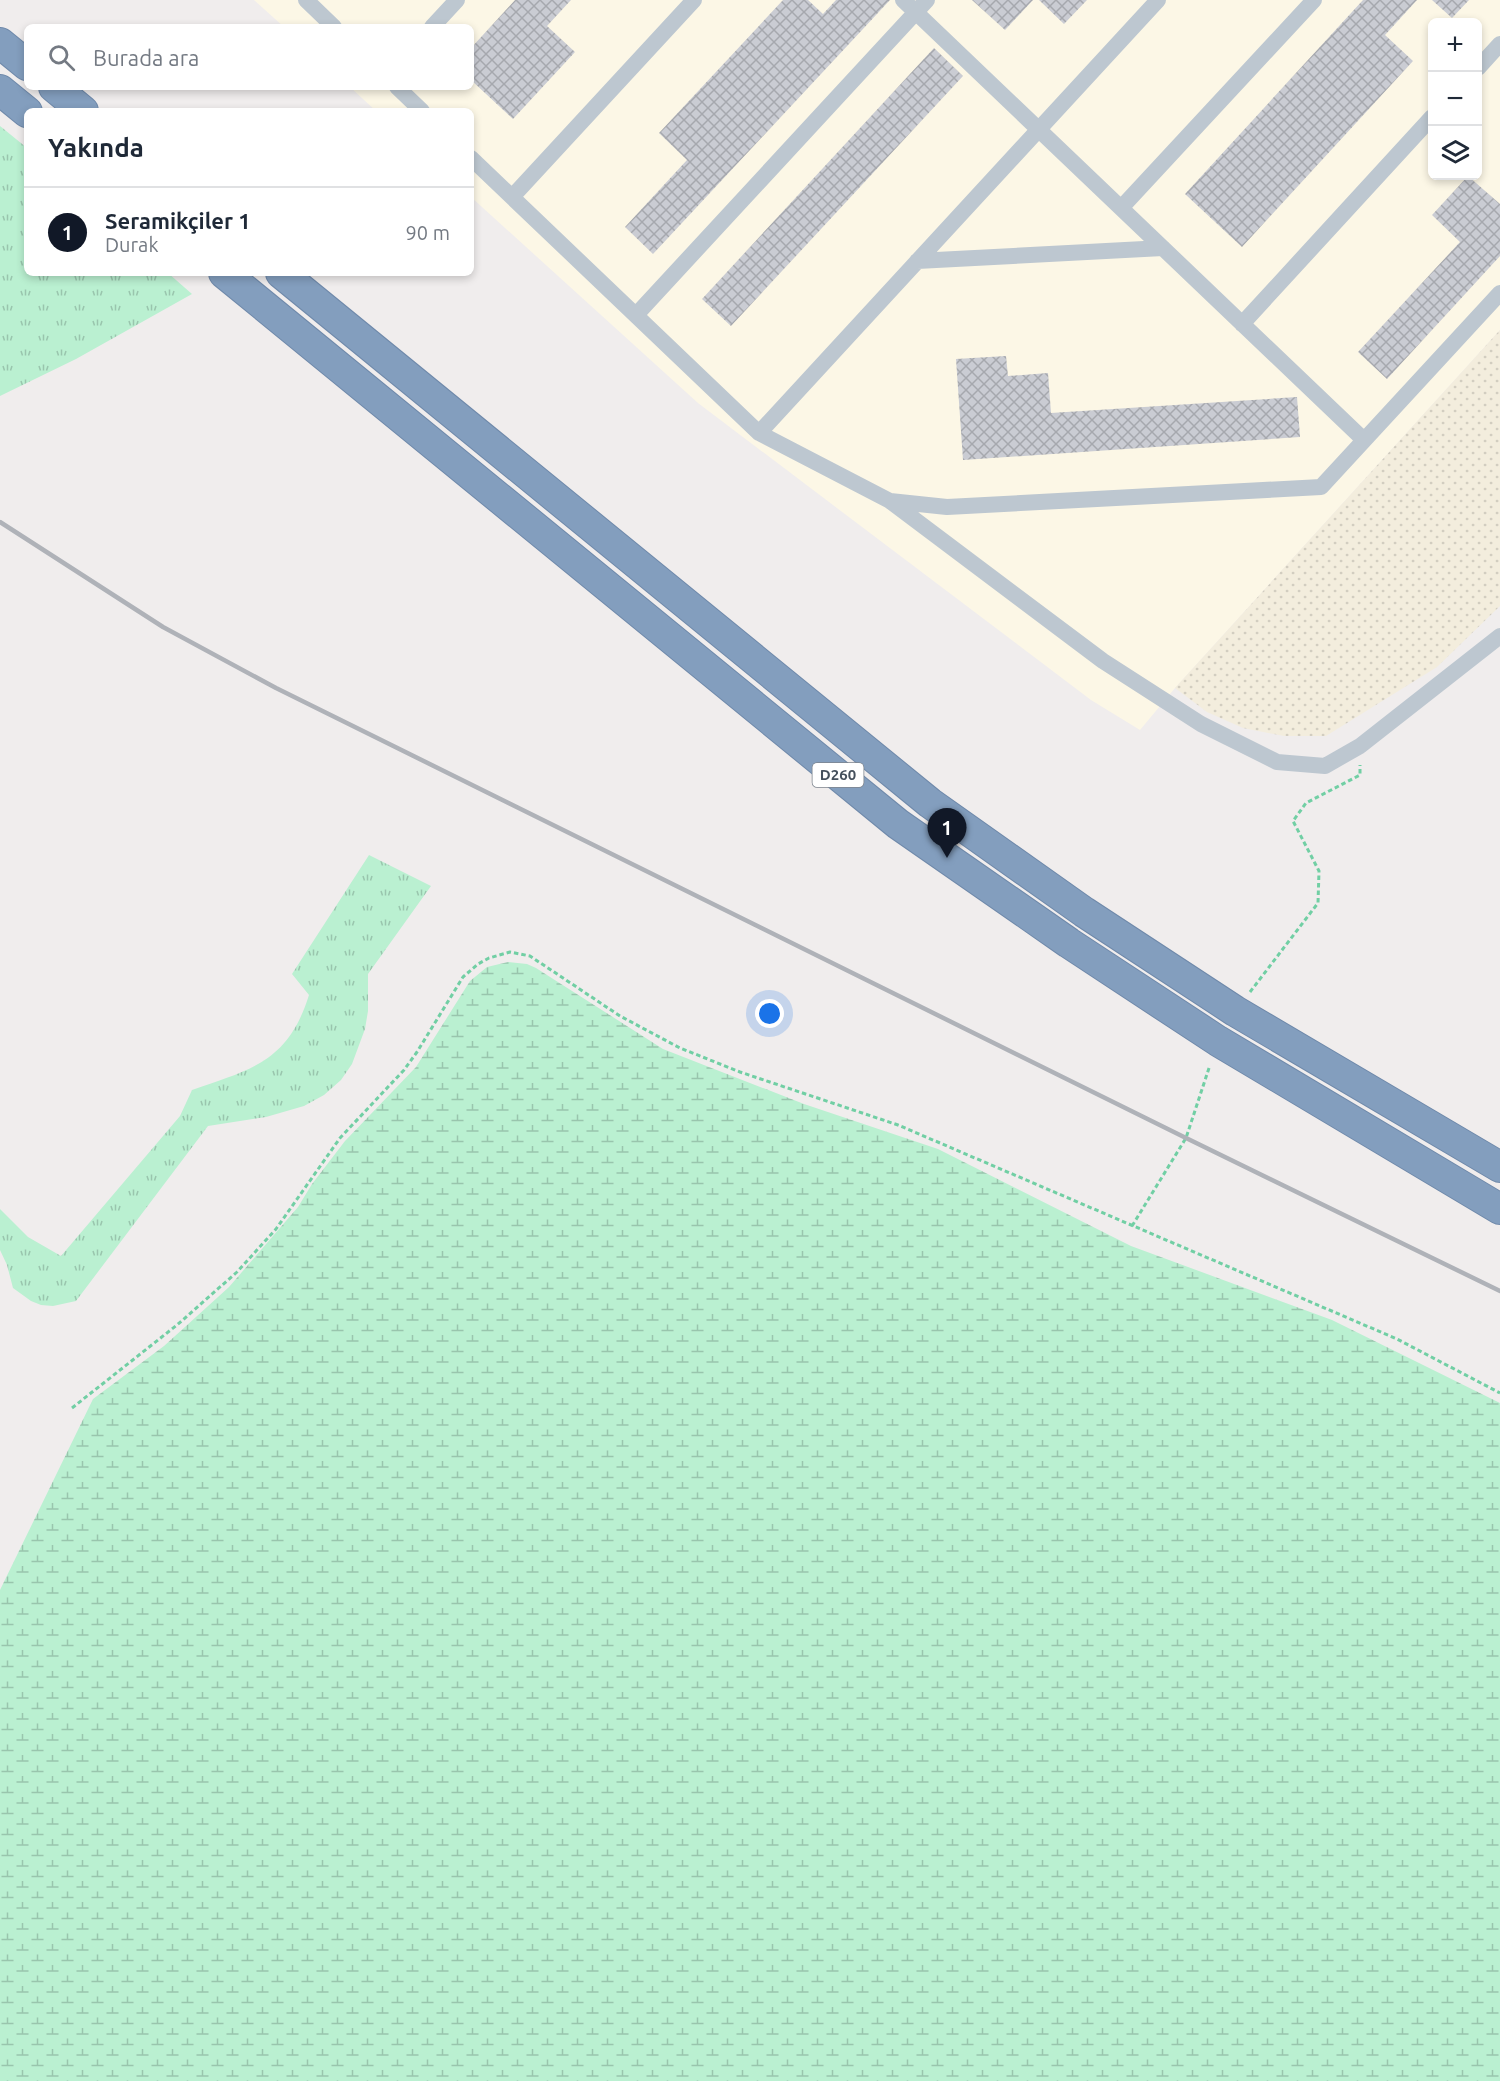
<!DOCTYPE html>
<html lang="tr">
<head>
<meta charset="utf-8">
<style>
	:root { --surface:#fff; --page:#f2f2f3; --text:#1f2937; --muted:#747a83; --line:#e0e1e3; --accent:#111827 }
	body { margin:0; font-family:Ubuntu,sans-serif; background:var(--page); color:var(--text) }
	.controls { position:absolute; right:18px; top:18px; display:grid; overflow:hidden; border-radius:9px; box-shadow:0 3px 9px #0003 }
	.controls button { width:54px; height:54px; display:grid; place-items:center; padding:0; border:0; border-bottom:2px solid var(--line); background:var(--surface); color:var(--text); font:30px sans-serif }
	.you { position:absolute; left:770px; top:1014px; width:21px; height:21px; margin:-15px; border:4px solid #fff; border-radius:50%; background:#1a73e8; box-shadow:0 0 0 9px #1a73e833 }
	.badge { display:grid; place-items:center; width:39px; height:39px; border-radius:50%; background:var(--accent); color:#fff; font-size:20px; font-weight:700 }
	.pin { position:absolute; translate:-50% -50px; filter:drop-shadow(0 2px 3px #0008) }
	.pin::after { content:''; position:absolute; top:32px; width:21px; height:18px; background:inherit; clip-path:polygon(0 0,100% 0,50% 100%) }
	.list { margin:0; padding:0; list-style:none }
	h2 { display:flex; justify-content:space-between; align-items:center; height:78px; margin:0; padding:0 24px; font-size:26px }
	h2 small { font-size:20px; font-weight:400; color:var(--muted) }
	.list li { display:grid; grid-template-columns:39px 1fr auto; gap:18px; align-items:center; box-sizing:border-box; height:90px; padding:0 24px; border-top:2px solid var(--line) }
	.list b { display:block; font-size:22px; white-space:nowrap }
	.list p { margin:0; font-size:20px; white-space:nowrap; color:var(--muted) }
	.list em { font-size:20px; font-style:normal; color:var(--muted) }
	.icon { flex:none; width:33px; height:33px; fill:none; stroke:currentColor; stroke-width:2; stroke-linecap:round; stroke-linejoin:round }
	.map { position:relative; flex:none; width:1500px; height:2081px; overflow:hidden }
	.search { position:absolute; background:var(--surface); box-shadow:0 3px 9px #0003; left:24px; top:24px; width:450px; height:66px; display:flex; align-items:center; gap:15px; box-sizing:border-box; padding:0 21px; border-radius:9px; color:var(--muted); font-size:22px }
	.panel { position:absolute; background:var(--surface); box-shadow:0 3px 9px #0003; left:24px; top:108px; width:450px; height:168px; border-radius:9px }
	.map>svg:first-child { display:block }
	.commercial { fill:#fcf7e6; fill-rule:evenodd }
	.grass { fill:url(#grass-tufts) }
	.wetland { fill:url(#wetland-marsh) }
	.sand { fill:url(#sand-dots) }
	.building { fill:url(#building-cross-hatch) }
	.lines { fill:none; stroke-linecap:round; stroke-linejoin:round }
	.highway-casing { stroke:#6f89aa; stroke-width:32 }
	.path { stroke:#71cfa4; stroke-width:3; stroke-dasharray:4.5 3; stroke-linecap:butt }
	.street { stroke:#bdc7d0; stroke-width:16 }
	.highway { stroke:#839ebe; stroke-width:30 }
	.rail { stroke:#afb2b8; stroke-width:4.5 }
	.labels { text-anchor:middle; stroke-width:5; stroke-linejoin:round; paint-order:stroke }
	.shield { fill:#fff; stroke:#7d848d; stroke-width:1.5 }
	.shield-label { font-size:15px; font-weight:bold; fill:#45505c }
</style>
</head>
<body>
<div class="map">
<svg width="1500" height="2081" viewBox="0 0 1500 2081">
	<defs>
		<pattern id="grass-tufts" width="24" height="20" patternUnits="userSpaceOnUse" patternTransform="scale(1.5)"><rect width="24" height="20" fill="#baf0d1"/><path d="M3 7l-1-3M5 7V3M7 7l1-3M15 17l-1-3M17 17v-4M19 17l1-3" fill="none" stroke="#99c5ad"/></pattern>
		<pattern id="wetland-marsh" width="20" height="14" patternUnits="userSpaceOnUse" patternTransform="scale(1.5)"><rect width="20" height="14" fill="#baf0d1"/><path d="M1 5h8M5 5V1M11 12h8M15 12V8" fill="none" stroke="#99c5ad"/></pattern>
		<pattern id="sand-dots" width="8" height="8" patternUnits="userSpaceOnUse" patternTransform="scale(1.5)"><rect width="8" height="8" fill="#f3eddd"/><path d="M2 2h.1M6 6h.1" fill="none" stroke="#d2cdc0" stroke-width="1.8" stroke-linecap="round"/></pattern>
		<pattern id="building-cross-hatch" width="8" height="8" patternUnits="userSpaceOnUse" patternTransform="scale(1.5)"><rect width="8" height="8" fill="#caccd3"/><path d="M0 0l8 8M0 8l8-8" fill="none" stroke="#a6a8ae"/></pattern>
	</defs>
	<rect width="100%" height="100%" fill="#f0eded"/>
	<path class="commercial" d="M254,0H1500V330L1175,688L1140,730L1091,700L698,403L471,197V111H376L350,87H471V27H284ZM1432,22H1478V176H1432Z"/>
	<path class="grass" d="M0,126L27,148V273H168L192,294L76,359L0,396Z
		M369,855L431,886L368,974V1011L365,1029L352,1064L341,1080L324,1095L304,1106L266,1117L208,1126L76,1301L53,1306L41,1305L31,1301L13,1288L7,1265L0,1250V1209L28,1237L61,1256L180,1116L192,1090C252,1069 288,1062 309,995L292,974Z"/>
	<path class="wetland" d="M508,962L527,964L536,968L663,1049L804,1104L938,1149L1131,1246L1332,1320L1500,1403V2081H0V1590L93,1399L164,1346L229,1287L298,1207L312,1184L345,1141L416,1067L470,981L487,967Z"/>
	<path class="sand" d="M1500,330V606L1437,667L1326,736H1284L1243,728L1207,712L1175,688Z"/>
	<path class="building" d="M515,0H571L547,26L575,52L513,119L471,80V48Z
		M783,0H808L823,14L836,0H890L653,254L625,227L687,160L659,133Z
		M972,0H1033L1005,30Z
		M1039,0H1087L1064,24Z
		M1363,0H1417L1385,35L1413,61L1242,247L1185,194Z
		M1432,0H1469L1452,18Z
		M934,48L963,76L731,326L702,299Z
		M1468,176L1500,204V256L1387,379L1358,352L1460,242L1432,215Z
		M1006,356L1008,376L1048,373L1051,413L1297,397L1300,437L963,460L956,359Z"/>
	<g class="lines">
		<defs>
			<path id="highway" d="M0,43L27,65
				M54,87L83,111
				M0,90L27,112
				M224,273L898,824L1069,943L1218,1041L1500,1209
				M281,273L930,803L1084,912L1235,1011L1500,1167"/>
		</defs>
		<use href="#highway" class="highway-casing"/>
		<path class="path" d="M1250,992L1318,903L1319,871L1293,821L1306,803L1360,775V765
			M1132,1226L1186,1138L1210,1065
			M72,1408L177,1325L237,1272L276,1229L340,1138L404,1070L417,1052L463,977L478,964L489,958L510,952L530,956L620,1016L680,1048L740,1072L898,1125L1397,1339L1500,1393"/>
		<path class="street" d="M306,0L334,27
			M903,0L1364,440
			M432,27L457,0
			M1478,68L1500,44
			M397,87L422,111
			M471,158L759,433L890,501L947,507L1321,487L1500,293
			M512,197L694,0
			M1121,208L1314,0
			M917,261L1163,248
			M636,315L927,0
			M1242,324L1432,117
			M759,433L1158,0
			M890,501L1103,661L1201,724L1277,762L1325,766L1360,746L1500,636"/>
		<use href="#highway" class="highway"/>
		<path class="rail" d="M0,522L163,627L276,688L1186,1138L1500,1291"/>
	</g>
	<g class="labels">
		<rect class="shield" x="812.5" y="763" width="51" height="24" rx="4.5"/>
		<g class="shield-label">
			<text x="838" y="780">D260</text>
		</g>
	</g>
</svg>
<div class="controls">
<button>+</button>
<button>−</button>
<button><svg class="icon" aria-label="layers" viewBox="0 0 24 24"><path d="M12 4l9 5-9 5-9-5zM3 14l9 5 9-5"/></svg></button>
</div>
<div class="you"></div>
<div class="pin badge" style="left:947px;top:858px">1</div>
<div class="search"><svg class="icon" aria-label="search" viewBox="0 0 24 24"><circle cx="10" cy="10" r="6"/><path d="M15 15l6 6"/></svg>Burada ara</div>
<section class="panel">
<h2>Yakında<small></small></h2>
<ul class="list">
<li><span class="badge">1</span><div><b>Seramikçiler 1</b><p>Durak</p></div><em>90 m</em></li>
</ul>
</section>
</div>
</body>
</html>
